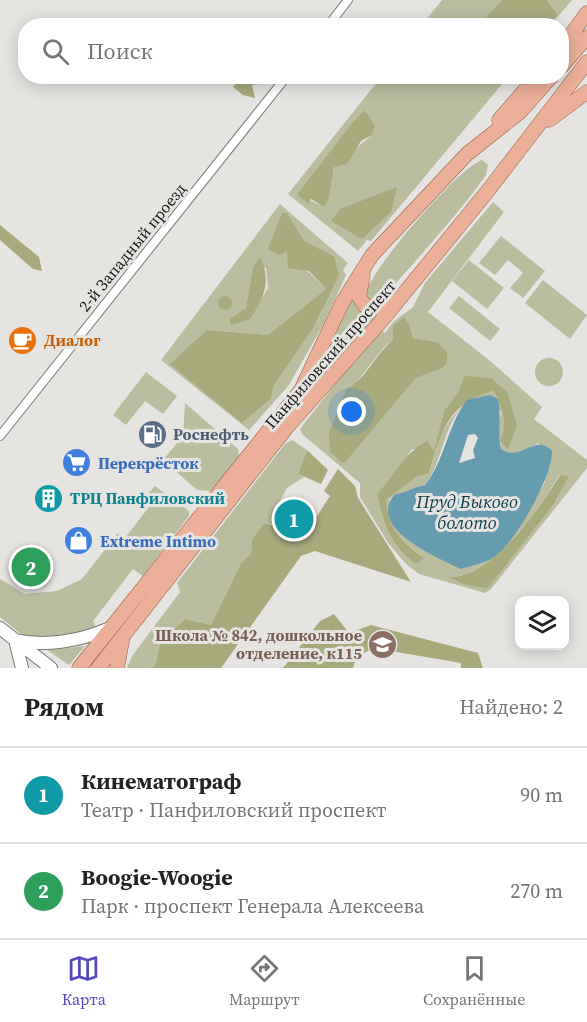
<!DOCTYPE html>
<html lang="ru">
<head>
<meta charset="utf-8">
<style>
	:root { --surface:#fff; --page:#f6f6f6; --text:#222; --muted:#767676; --line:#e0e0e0; --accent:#5449c0 }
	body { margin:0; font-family:"Source Serif 4",serif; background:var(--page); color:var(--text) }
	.controls { position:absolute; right:18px; bottom:18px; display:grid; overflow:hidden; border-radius:12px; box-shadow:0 3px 15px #0003 }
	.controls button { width:54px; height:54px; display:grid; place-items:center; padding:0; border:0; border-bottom:2px solid var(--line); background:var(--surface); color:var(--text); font:30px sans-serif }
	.you { position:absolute; left:352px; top:412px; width:21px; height:21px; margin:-15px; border:4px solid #fff; border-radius:50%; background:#1a73e8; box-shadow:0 0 0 9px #1a73e833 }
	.badge { display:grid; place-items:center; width:39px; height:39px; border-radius:50%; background:var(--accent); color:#fff; font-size:20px; font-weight:700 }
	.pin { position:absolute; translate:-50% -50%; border:3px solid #fff; box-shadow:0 2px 6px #0006 }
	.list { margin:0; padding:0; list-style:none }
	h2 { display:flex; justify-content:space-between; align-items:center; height:78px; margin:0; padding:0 24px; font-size:26px }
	h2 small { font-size:20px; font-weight:400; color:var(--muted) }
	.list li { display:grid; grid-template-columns:39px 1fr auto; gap:18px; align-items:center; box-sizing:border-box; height:96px; padding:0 24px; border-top:2px solid var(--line) }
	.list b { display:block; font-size:22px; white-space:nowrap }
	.list p { margin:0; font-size:20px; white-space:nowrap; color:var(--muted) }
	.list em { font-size:20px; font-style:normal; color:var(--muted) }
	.icon { flex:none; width:33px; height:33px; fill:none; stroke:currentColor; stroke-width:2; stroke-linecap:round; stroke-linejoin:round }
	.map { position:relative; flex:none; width:587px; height:668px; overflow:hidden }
	.search { position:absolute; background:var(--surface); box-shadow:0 3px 15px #0003; left:18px; right:18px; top:18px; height:66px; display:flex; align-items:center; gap:15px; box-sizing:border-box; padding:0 21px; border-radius:24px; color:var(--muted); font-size:22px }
	.sheet { height:270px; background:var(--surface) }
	nav { display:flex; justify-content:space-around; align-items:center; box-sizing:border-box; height:84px; border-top:2px solid var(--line); background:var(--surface); font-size:16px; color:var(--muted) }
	nav a { display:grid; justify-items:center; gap:3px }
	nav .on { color:var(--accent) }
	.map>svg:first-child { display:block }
	.green { fill:#babd9e; fill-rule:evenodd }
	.forest { fill:#a7ab7c }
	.water { fill:#669cb0; fill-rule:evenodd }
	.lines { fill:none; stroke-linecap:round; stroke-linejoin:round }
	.street-casing { stroke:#7b7875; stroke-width:10 }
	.secondary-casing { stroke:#7b7875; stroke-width:14 }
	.primary-casing { stroke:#99593f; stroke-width:15 }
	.street { stroke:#fff; stroke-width:8 }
	.secondary { stroke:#fff; stroke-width:12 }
	.primary { stroke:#ecb098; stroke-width:14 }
	.labels { text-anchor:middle; stroke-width:6; stroke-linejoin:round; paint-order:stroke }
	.street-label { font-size:16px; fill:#181817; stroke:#e6e4e1 }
	.food-label { font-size:16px; font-weight:bold; fill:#c56008; stroke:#e6e4e1; text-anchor:start }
	.service-label { font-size:16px; font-weight:bold; fill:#4e5e75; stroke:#e6e4e1; text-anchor:start }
	.shop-label { font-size:16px; font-weight:bold; fill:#366cbe; stroke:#e6e4e1; text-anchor:start }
	.culture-label { font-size:16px; font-weight:bold; fill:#0d838f; stroke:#e6e4e1; text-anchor:start }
	.education-label { font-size:16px; font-weight:bold; fill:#785e54; stroke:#e6e4e1; text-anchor:end }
	.water-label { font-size:18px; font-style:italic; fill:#083b4a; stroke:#e6e4e1 }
</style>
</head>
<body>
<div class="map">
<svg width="587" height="668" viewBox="0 0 587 668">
	<rect width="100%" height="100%" fill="#e6e4e1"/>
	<path class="green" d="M442,0H502L487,16L484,25L421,26Z
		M547,0H572L551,25L558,15Z
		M478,76L493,81L499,77H508L371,241L367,240L358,251L288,194L381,77ZM366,110L372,135L334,167L329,199L324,207L297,194L351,124Z
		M482,160L488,165L486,175C454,220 416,259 381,301C373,302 370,301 365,296C367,273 460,166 482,160Z
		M493,202L504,212L428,312L489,360L542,407L534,419L587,460V468L491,589L485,593L419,574L406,564L389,544L360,497V483L302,434L300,429L378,329L385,333L394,321L413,307L425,283ZM410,326L413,338L437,342L441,369L416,378L344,464L329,432L346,389L355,384L384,347ZM464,376L508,393L517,425L505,431L501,404L494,391L468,399L450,420L441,435L429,473L416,477L385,500C389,528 401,541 423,557L416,564C390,546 383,523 377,494L393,477L412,449L434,452L444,411L458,392ZM480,397L501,412L498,427L501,449C515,459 525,449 539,443L545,482L524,519L500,552L483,563L461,569L389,500L395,494C406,493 413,487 425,485C446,459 444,405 480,397ZM559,475L569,476L554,504L488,587L450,577C494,576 539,510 559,475Z
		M280,204L348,263L343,270L346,275L324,323L289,385L249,430L161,360ZM304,241L334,256L322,311L313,329L274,385L271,399L242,423L207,330L268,335L326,289L287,251ZM253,267L266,268L268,288L249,320L230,324V319L246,309Z
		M501,236L545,271L523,298L510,288L523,273L508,260L495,275L479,263Z
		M469,260L504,288L487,309L452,281Z
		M543,280L587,315L570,339L525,303Z
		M459,296L500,329L490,341L449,308Z
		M353,297L358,310L378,315L320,378L316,377Z
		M535 372a14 14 0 1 1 28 0a14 14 0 1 1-28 0Z
		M146,372L177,396L163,414L145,401L126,425L113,415Z
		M185,403L238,449L239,456L211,491L197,490L163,460L183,436Z
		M292,440L307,450L298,474L304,477L287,488L274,512L286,526L264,523L252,539L251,553L241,563L211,625L185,619L160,643L156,663L152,668H127L132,656L180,592L177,583L285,444Z
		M155,486L189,511V516L143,576L133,569L93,621L98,631L39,638L22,635L0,617V579L25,594L57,591L82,579L118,533L125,538L152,503L145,497Z
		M85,646L69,665L47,650Z"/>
	<path class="forest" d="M502,0H547L558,15L549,25H484L487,16Z
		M241,77V76L272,77L265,83L252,85L255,98L243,95L233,87Z
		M365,110L375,126L372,135L361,141L347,164L334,167L329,199L324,207L311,199L308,204L297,194L351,124Z
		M397,187L391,212L362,239L331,221L340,209Z
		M282,213H287L304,241L334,256L339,275L313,329L274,385L271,399L242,423L170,364L207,330L268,335L326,289L309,271L288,268L287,251L279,255L268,249Z
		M0,225L39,257L42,271L33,269L0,240Z
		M260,257C272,281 264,299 249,320L230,325V319L246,308L253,267Z
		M218 303a7 7 0 1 1 14 0a7 7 0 1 1-14 0Z
		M404,317L410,326L413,338L437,342L447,352V363L441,369L416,378L344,464L330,452L329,432L346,389C366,380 375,354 393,340V326Z
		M464,376L491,378L508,393L517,425L508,449L500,441C508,425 502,406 494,391C447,403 442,431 429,473L416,477L386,500C388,528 401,541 424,558L416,564C390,546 383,523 377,494C394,476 405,452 427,441L434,451L444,411L458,392Z
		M307,450L328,470L321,484L298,474Z
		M338,469L355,486L358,498L411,582L315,551L301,556L221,668H152L156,663L160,643L185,619L211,625L241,563L251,553L252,539L264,523L296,531L315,519L330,496L324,491Z
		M560,475L569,476L554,504L488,588L466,585L448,577C492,579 539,509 560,475Z
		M334,614L349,633L371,625L478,653L483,668H461V663L373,648L356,658L353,668H283L320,621Z"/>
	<path class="water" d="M490,395L498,399C502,416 497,432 501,449C521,463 535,432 552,451C553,475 518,537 499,553C488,563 475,565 461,569C439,558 365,528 395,494C406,493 413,487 425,485C445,460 447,426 467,400ZM468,435L475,434L478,438L473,450L475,458L459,463Z"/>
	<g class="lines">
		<defs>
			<path id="street" d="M328,26L348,0
				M0,436L287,76"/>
			<path id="secondary" d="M0,628L51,668
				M15,640C45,647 81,641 110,628
				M15,640L22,668"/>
			<path id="primary" d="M562,47L587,13
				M562,66L587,37
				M499,120L537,76
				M549,120L587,92
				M363,275L359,297L365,306L379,308L395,302
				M79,668L301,390L342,303L372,255L467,154L520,112L552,76
				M98,668L287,427L383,319L487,192L587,62
				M117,668L122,641"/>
		</defs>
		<use href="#street" class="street-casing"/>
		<use href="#secondary" class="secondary-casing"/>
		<use href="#primary" class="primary-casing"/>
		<use href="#street" class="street"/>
		<use href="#secondary" class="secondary"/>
		<use href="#primary" class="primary"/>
	</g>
	<defs>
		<symbol id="cafe-disc" viewBox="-11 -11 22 22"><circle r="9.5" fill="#e8710a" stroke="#e6e4e1"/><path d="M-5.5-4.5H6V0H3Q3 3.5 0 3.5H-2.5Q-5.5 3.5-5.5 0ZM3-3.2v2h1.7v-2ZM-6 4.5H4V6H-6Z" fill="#fff"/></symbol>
		<symbol id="fuel-disc" viewBox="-11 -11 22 22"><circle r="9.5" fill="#5c6f8a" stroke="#e6e4e1"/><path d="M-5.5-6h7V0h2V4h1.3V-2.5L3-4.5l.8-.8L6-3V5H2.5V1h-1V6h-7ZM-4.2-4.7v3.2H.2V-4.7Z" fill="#fff"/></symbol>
		<symbol id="supermarket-disc" viewBox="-11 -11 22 22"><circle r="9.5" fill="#3f7fe0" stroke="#e6e4e1"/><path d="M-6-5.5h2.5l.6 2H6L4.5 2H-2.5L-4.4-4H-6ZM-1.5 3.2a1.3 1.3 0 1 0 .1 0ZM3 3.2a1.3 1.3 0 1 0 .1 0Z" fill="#fff"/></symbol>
		<symbol id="building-disc" viewBox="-11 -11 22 22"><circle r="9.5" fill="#0f9aa8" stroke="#e6e4e1"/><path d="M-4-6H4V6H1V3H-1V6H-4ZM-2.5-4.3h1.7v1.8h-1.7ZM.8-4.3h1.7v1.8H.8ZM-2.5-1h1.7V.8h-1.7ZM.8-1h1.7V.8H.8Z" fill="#fff"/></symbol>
		<symbol id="shop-disc" viewBox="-11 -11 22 22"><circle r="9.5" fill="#3f7fe0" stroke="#e6e4e1"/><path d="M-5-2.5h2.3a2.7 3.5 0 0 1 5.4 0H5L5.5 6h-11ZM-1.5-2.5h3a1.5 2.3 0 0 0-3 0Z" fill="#fff"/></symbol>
		<symbol id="school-disc" viewBox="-11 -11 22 22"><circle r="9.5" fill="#8d6e63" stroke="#e6e4e1"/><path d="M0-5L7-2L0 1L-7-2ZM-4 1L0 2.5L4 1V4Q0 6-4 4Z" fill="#fff"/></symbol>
	</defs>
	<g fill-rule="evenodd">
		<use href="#cafe-disc" x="6" y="324" width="33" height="33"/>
		<use href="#fuel-disc" x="136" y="418" width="33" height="33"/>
		<use href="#supermarket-disc" x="60" y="446" width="33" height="33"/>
		<use href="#building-disc" x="32" y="482" width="33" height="33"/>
		<use href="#shop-disc" x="62" y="524" width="33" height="33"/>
		<use href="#school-disc" x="366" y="628" width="33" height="33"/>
	</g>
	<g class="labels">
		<g class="street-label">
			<text transform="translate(132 247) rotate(-51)" y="6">2-й Западный проезд</text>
			<text transform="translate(330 354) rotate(-49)" y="6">Панфиловский проспект</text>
		</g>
		<g class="food-label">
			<text x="44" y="346">Диалог</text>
		</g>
		<g class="service-label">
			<text x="173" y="440">Роснефть</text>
		</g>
		<g class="shop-label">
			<text x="98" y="469">Перекрёсток</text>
			<text x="100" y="547">Extreme Intimo</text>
		</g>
		<g class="culture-label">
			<text x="70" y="504">ТРЦ Панфиловский</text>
		</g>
		<g class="education-label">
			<text x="362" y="641">Школа № 842, дошкольное<tspan x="362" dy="18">отделение, к115</tspan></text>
		</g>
		<g class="water-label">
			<text x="467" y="508">Пруд Быково<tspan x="467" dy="21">болото</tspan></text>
		</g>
	</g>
</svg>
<div class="controls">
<button><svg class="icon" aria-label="layers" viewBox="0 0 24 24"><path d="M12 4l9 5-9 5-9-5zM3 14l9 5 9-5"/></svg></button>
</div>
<div class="you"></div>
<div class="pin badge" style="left:294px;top:519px;background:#0f9aa8">1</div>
<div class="pin badge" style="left:31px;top:567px;background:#2e9e5b">2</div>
<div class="search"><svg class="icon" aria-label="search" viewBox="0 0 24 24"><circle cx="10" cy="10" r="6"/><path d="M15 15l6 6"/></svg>Поиск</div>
</div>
<section class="sheet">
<h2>Рядом<small>Найдено: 2</small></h2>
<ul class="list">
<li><span class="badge" style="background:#0f9aa8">1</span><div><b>Кинематограф</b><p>Театр · Панфиловский проспект</p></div><em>90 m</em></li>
<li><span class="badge" style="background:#2e9e5b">2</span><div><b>Boogie-Woogie</b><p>Парк · проспект Генерала Алексеева</p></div><em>270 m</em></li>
</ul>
</section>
<nav>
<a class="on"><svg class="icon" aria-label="map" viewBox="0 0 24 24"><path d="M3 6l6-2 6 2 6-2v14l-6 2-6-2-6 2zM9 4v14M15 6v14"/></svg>Карта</a>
<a><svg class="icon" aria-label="directions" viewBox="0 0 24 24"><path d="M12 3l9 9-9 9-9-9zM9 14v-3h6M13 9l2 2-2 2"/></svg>Маршрут</a>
<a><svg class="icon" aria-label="saved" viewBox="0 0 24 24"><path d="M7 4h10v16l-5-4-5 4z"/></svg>Сохранённые</a>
</nav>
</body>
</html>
